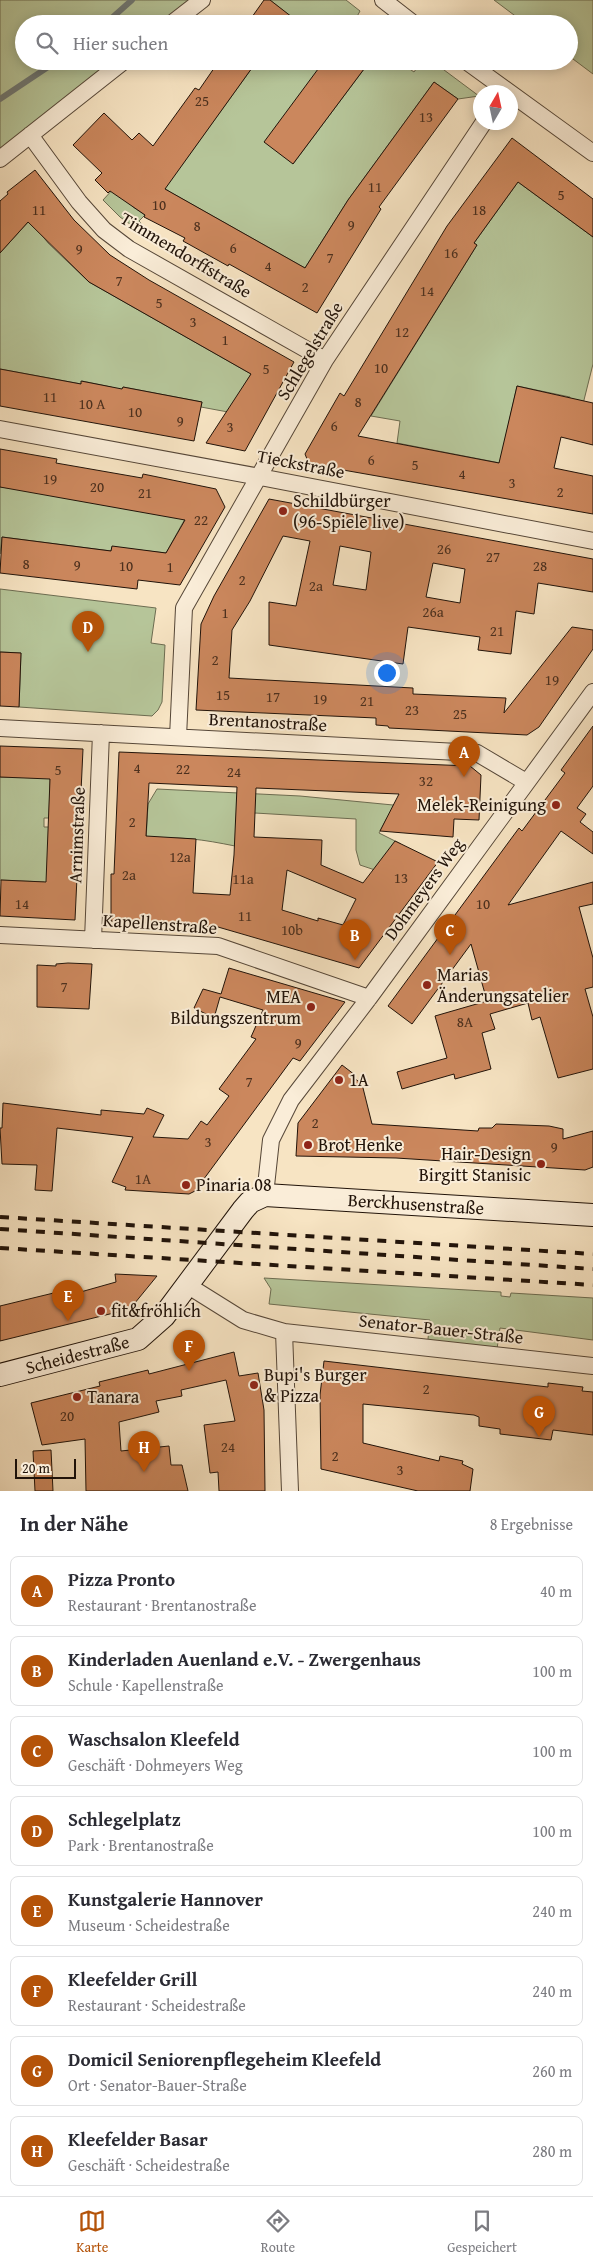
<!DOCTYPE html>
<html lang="de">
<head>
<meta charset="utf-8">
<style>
	:root { --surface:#fff; --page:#f7f7f7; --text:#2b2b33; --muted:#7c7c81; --line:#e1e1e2; --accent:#b45309 }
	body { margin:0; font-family:"Gentium Book Plus",serif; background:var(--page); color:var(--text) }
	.compass { position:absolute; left:473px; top:85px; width:45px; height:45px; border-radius:50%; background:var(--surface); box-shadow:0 2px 12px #0003; rotate:9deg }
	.scale { position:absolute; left:15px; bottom:12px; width:61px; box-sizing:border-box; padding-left:5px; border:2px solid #211309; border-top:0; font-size:14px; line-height:18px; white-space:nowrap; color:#211309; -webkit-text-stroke:4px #faedd8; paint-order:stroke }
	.you { position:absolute; left:386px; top:672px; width:18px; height:18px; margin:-12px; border:4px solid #fff; border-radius:50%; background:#1a73e8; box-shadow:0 0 0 8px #1a73e833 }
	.badge { display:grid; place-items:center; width:32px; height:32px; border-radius:50%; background:var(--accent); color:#fff; font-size:16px; font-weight:700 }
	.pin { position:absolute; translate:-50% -41px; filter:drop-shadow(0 1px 2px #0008) }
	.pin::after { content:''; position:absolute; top:26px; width:18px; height:15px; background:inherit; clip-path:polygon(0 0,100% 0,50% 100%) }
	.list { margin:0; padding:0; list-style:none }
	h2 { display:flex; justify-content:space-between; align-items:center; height:65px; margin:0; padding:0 20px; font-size:21px }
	h2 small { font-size:16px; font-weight:400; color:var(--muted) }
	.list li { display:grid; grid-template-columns:32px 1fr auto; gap:15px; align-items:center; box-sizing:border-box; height:70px; margin:0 10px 10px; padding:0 10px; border:1px solid var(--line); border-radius:8px }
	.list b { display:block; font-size:19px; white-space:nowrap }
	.list p { margin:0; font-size:16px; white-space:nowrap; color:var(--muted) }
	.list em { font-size:16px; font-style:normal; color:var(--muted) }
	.icon { flex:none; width:28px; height:28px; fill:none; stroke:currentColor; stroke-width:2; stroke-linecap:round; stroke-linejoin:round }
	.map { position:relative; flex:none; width:593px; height:1491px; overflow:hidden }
	.search { position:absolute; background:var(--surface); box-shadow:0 2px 12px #0003; left:15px; right:15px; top:15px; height:55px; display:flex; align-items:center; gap:12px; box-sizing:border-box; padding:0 18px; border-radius:28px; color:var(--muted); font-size:19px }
	.sheet { height:705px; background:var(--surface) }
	nav { display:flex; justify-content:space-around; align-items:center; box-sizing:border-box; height:70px; border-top:1px solid var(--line); background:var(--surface); font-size:14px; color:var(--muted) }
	nav a { display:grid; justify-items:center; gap:2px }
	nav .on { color:var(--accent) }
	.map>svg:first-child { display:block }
	.green { fill:#b6c599; stroke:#6c6c51 }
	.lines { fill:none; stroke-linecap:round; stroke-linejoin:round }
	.stream { stroke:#6e7875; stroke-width:6 }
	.building { fill:#cb875d; stroke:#211309; fill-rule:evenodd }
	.street-casing { stroke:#564738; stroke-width:18 }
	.secondary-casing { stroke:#211309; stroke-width:24 }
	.street { stroke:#faedd8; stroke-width:16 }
	.secondary { stroke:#faedd8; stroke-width:22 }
	.rail { stroke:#211309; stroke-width:4; stroke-dasharray:9 9; stroke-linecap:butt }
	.poi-dot { fill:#8f2418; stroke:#faedd8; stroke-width:2 }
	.labels { text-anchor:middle; stroke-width:4; stroke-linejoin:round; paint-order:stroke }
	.number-label { font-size:15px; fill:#4c301e }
	.street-label { font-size:18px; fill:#211309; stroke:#faedd8 }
	.poi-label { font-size:18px; fill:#211309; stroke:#faedd8; text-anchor:start }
</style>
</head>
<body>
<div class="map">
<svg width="593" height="1491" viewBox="0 0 593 1491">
	<rect width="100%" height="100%" fill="#f7e4c3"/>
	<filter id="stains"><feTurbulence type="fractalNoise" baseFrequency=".004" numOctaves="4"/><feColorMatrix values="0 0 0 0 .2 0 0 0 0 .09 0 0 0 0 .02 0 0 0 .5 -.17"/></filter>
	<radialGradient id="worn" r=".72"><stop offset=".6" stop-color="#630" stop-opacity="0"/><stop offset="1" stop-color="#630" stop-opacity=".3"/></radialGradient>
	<path class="green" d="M0,0H202L171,24H24V61H124L0,159Z
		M270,0H346L360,11L353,24H285L290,16Z
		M494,0H593V74L569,56V24H526Z
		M257,61H330L293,164L370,61H398L414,72L422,61H432L479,96L458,99L434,82L348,200L305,268L170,192L152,179L133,207L145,215L139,221L141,223L137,229L120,217L103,200L151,148L181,166Z
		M518,182L593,237V364L583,404L564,424L570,397L517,386L500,463L397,443L400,421L371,416L477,245L474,243Z
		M30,220L48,243L89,282L251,374L228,412L201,407L202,402L123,387L122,392L111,387L82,381L81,384L0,369V253Z
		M0,487L191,508L166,553L112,547L111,551L2,537L0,554Z
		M0,589L156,608L151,643L165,645L162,702L158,710L152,716L19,707L21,653L0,652Z
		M0,777L50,778L49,818H44V827H49L48,885L44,882L0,880Z
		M157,789L300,796L393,805L446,796L411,814L387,818L379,833L401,844L375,870L360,865L356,850V819L255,813L235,846C205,840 177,835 146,840L148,804Z
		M264,1278L501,1292V1296L510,1297L511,1293L593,1298V1340L500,1328L496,1356L427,1348L430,1320L269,1304L271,1289Z"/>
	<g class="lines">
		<path class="stream" d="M105,24L132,0
			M0,99L57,61"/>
	</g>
	<path class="building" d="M264,0H270L301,24H247Z
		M219,61H257L165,189L305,268L348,200L434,82L458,99L379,207L381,209L317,313L229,264L228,266L183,241L185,238L144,217L145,215L110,191L108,193L95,180L102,173L73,145L104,113L132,140L139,133L153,146L195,88L199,90Z
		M324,61H370L293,164L264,142Z
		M512,138L593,199V237L518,182L474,243L477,245L358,436L499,463L517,386L593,403V445L561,437L554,468L593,476V514L309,464L305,454L340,393L344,396L447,226Z
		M35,170L74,220L110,255L149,280L294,362L245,451L206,443L251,374L89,282L28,222L0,253V201L8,194L7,192Z
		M0,369L81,384V381L122,389L123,387L202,402L194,441L0,406Z
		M0,449L57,459L56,463L142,478L143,474L216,489L225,507L180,585L138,580L137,589L0,573L2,537L111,551L112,546L166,553L185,520L0,487Z
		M269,499L593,559V592L538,583L534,614L516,611L511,654L478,650L480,637L408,627L403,664L269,645V602L296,606L310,541L283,536L250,601L232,630L229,678L413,688V694L506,698L504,713L572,627L593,630V649L539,727L527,735L389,728L388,726L376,725V718L196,710L201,624L214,596ZM340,546L371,552L366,590L333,585ZM433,563L465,569L460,603L426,597Z
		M0,652L21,653L19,707L0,706Z
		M593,726V786L577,808L586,814L580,822L593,832V854L561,831L508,905L593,882V904L579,907L593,958V987L585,989L593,1017V1069L558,1078L540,1017L532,1020L528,1003L490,1014L495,1029L482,1033L491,1069L455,1079L454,1074L402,1089L397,1072L447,1058L435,1016L487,1001L471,944L412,1024L388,1006L519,828L522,831L565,773L561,770Z
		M0,746L83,749L75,920L0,916L1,880L46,882L50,779L0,777Z
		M119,752L470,766L481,775L479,820L454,819L453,837L380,831L399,794L256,788L254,837L322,840L321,865L363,883L395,841L438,862L359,968L218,927L111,921V874H114ZM149,783L237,787L234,855L230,895L193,893L196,839L146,836ZM287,870L356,899L343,925L318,918V921L282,910Z
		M68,963L92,964L89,1009L37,1007V965L56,966V964Z
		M229,968L345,1002L300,1061L293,1058L195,1191L189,1194L125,1190L126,1187L112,1182L133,1137L57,1128L52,1191L35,1190L37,1165L2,1164L0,1128H2L3,1103L101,1115V1110L144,1114L147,1108L164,1115L153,1137L188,1139L201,1121L207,1125L229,1096L219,1089L256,1039L251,1037L263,1010L220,997L214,1018L194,1008L203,989L221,994Z
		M342,1065L355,1075L354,1078L362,1084L372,1124L478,1131L479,1128H492L496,1124L549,1126L563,1129V1139L593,1131V1167L585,1170L396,1158L296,1156L298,1123Z
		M115,1274L157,1276L130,1309L0,1341V1306L66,1290L67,1295L77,1293L116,1282Z
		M234,1352L239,1376L258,1373L264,1410L265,1491H219L218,1472L210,1473L204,1425L235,1421L226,1380L181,1390L182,1396L156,1401L159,1412L119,1422L121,1451L169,1446L171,1465H182L188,1491H86L85,1439L42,1445L31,1403L100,1386L99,1382L148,1370L149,1374Z
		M324,1361L548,1387V1383L583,1387L582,1391L593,1392V1435L553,1430L551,1440L500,1434V1429L479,1426V1417L474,1415L363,1404V1443L439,1461L440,1456L463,1461L462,1464L473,1469L470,1491H418L321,1469L320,1395Z
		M51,1450L53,1491H35L33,1451Z"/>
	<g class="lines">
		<defs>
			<path id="street" d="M383,0L414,24
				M171,24L202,0
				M466,61L593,153
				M30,135L79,202L104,230L129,249L325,360
				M0,159L124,61
				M0,429L260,477L593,541
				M0,728L477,753L526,782
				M178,737L184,608L325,360L484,122
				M0,935L218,946L369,998
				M93,940L101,733
				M265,1195L271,1140L291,1100L369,998L593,692
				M187,1285L243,1320L284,1332L593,1366
				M284,1332L290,1491"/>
			<g id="secondary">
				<path id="s1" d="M0,1375L138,1339L164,1316L243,1210L250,1202L265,1195L593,1215"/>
			</g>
		</defs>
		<use href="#street" class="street-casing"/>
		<use href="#secondary" class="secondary-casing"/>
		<use href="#street" class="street"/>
		<use href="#secondary" class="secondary"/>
		<path class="rail" d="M0,1217L593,1254
			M0,1229L593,1269
			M0,1248L593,1285"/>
	</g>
	<g class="poi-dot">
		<circle cx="283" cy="511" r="5"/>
		<circle cx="556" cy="805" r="5"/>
		<circle cx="427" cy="985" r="5"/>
		<circle cx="311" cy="1007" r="5"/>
		<circle cx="339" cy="1080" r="5"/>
		<circle cx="308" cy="1145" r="5"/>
		<circle cx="541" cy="1164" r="5"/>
		<circle cx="186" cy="1185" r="5"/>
		<circle cx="101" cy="1311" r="5"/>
		<circle cx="254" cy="1385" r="5"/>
		<circle cx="77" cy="1397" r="5"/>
	</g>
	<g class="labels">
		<g class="number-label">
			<text x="202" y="106">25</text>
			<text x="426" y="122">13</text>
			<text x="375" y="192">11</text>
			<text x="561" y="200">5</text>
			<text x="159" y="210">10</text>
			<text x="39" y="215">11</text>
			<text x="479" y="215">18</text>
			<text x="351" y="230">9</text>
			<text x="197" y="231">8</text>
			<text x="233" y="253">6</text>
			<text x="79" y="254">9</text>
			<text x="451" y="258">16</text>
			<text x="330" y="263">7</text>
			<text x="268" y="271">4</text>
			<text x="119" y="286">7</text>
			<text x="305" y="292">2</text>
			<text x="427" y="296">14</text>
			<text x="159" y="308">5</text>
			<text x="193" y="327">3</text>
			<text x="402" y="337">12</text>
			<text x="225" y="345">1</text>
			<text x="381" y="373">10</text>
			<text x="266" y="374">5</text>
			<text x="50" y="402">11</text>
			<text x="358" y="407">8</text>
			<text x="92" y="409">10 A</text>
			<text x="135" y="417">10</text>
			<text x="180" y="426">9</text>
			<text x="334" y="431">6</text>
			<text x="230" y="432">3</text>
			<text x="371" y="465">6</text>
			<text x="415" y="470">5</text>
			<text x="462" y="479">4</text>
			<text x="50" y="484">19</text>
			<text x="512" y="488">3</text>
			<text x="97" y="492">20</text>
			<text x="560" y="497">2</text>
			<text x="145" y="498">21</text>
			<text x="201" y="525">22</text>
			<text x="444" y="554">26</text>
			<text x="493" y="562">27</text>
			<text x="26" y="569">8</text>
			<text x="77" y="570">9</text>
			<text x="126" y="571">10</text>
			<text x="540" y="571">28</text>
			<text x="170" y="572">1</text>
			<text x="242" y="585">2</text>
			<text x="316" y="591">2a</text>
			<text x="433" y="617">26a</text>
			<text x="225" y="618">1</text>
			<text x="497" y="636">21</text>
			<text x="215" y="665">2</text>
			<text x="552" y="685">19</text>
			<text x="223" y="700">15</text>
			<text x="273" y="702">17</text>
			<text x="320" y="704">19</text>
			<text x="367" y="706">21</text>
			<text x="412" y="715">23</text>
			<text x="460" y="719">25</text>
			<text x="137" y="773">4</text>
			<text x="183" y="774">22</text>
			<text x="58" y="775">5</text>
			<text x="234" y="777">24</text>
			<text x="426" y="786">32</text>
			<text x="132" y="827">2</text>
			<text x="180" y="862">12a</text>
			<text x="129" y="880">2a</text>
			<text x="401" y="883">13</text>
			<text x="243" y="884">11a</text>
			<text x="22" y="909">14</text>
			<text x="483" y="909">10</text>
			<text x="245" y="921">11</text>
			<text x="292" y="935">10b</text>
			<text x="64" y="992">7</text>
			<text x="465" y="1027">8A</text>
			<text x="298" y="1048">9</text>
			<text x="249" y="1087">7</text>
			<text x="315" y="1128">2</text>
			<text x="208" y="1147">3</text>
			<text x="554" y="1152">9</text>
			<text x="143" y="1184">1A</text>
			<text x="426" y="1394">2</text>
			<text x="67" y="1421">20</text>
			<text x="228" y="1452">24</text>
			<text x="335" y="1461">2</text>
			<text x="400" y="1475">3</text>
		</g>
		<g class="street-label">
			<text transform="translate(186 255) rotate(31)" y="6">Timmendorffstraße</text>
			<text transform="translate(310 351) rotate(-59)" y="6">Schlegelstraße</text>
			<text transform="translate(301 464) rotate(11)" y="6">Tieckstraße</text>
			<text transform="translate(268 722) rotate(3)" y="6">Brentanostraße</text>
			<text transform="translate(77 835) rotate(-88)" y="6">Arnimstraße</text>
			<text transform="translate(424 889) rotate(-54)" y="6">Dohmeyers Weg</text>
			<text transform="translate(160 924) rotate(4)" y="6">Kapellenstraße</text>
			<text dy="6" stroke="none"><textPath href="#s1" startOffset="488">Berckhusenstraße</textPath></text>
			<text transform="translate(441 1329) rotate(6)" y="6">Senator-Bauer-Straße</text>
			<text dy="6" stroke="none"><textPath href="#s1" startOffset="80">Scheidestraße</textPath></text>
		</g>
		<g class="poi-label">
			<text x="293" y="507">Schildbürger<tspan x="293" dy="21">(96-Spiele live)</tspan></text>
			<text x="546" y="811" text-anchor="end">Melek-Reinigung</text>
			<text x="437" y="981">Marias<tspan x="437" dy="21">Änderungsatelier</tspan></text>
			<text x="301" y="1003" text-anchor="end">MEA<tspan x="301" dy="21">Bildungszentrum</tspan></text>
			<text x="349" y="1086">1A</text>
			<text x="318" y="1151">Brot Henke</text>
			<text x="531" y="1160" text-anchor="end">Hair-Design<tspan x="531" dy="21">Birgitt Stanisic</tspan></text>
			<text x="196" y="1191">Pinaria 08</text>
			<text x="111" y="1317">fit&amp;fröhlich</text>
			<text x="264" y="1381">Bupi's Burger<tspan x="264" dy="21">&amp; Pizza</tspan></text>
			<text x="87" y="1403">Tanara</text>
		</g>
	</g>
	<rect width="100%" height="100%" filter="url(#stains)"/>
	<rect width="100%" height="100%" fill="url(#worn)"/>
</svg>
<svg class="compass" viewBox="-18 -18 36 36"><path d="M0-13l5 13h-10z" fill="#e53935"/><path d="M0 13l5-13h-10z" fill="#7c7c81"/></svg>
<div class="scale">20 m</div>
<div class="you"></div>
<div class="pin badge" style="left:464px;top:777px">A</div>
<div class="pin badge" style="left:355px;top:960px">B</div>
<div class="pin badge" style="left:450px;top:955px">C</div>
<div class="pin badge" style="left:88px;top:652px">D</div>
<div class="pin badge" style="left:68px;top:1321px">E</div>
<div class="pin badge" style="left:189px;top:1371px">F</div>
<div class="pin badge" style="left:539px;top:1437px">G</div>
<div class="pin badge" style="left:144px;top:1472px">H</div>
<div class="search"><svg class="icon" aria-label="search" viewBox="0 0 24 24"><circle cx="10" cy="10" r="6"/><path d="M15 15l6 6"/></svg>Hier suchen</div>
</div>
<section class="sheet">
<h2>In der Nähe<small>8 Ergebnisse</small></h2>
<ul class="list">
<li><span class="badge">A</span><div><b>Pizza Pronto</b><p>Restaurant · Brentanostraße</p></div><em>40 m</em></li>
<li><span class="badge">B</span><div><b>Kinderladen Auenland e.V. - Zwergenhaus</b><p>Schule · Kapellenstraße</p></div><em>100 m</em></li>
<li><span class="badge">C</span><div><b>Waschsalon Kleefeld</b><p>Geschäft · Dohmeyers Weg</p></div><em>100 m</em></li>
<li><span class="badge">D</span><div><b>Schlegelplatz</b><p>Park · Brentanostraße</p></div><em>100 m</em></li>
<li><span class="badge">E</span><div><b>Kunstgalerie Hannover</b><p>Museum · Scheidestraße</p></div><em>240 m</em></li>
<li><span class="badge">F</span><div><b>Kleefelder Grill</b><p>Restaurant · Scheidestraße</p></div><em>240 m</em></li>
<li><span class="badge">G</span><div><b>Domicil Seniorenpflegeheim Kleefeld</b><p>Ort · Senator-Bauer-Straße</p></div><em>260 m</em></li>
<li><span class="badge">H</span><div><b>Kleefelder Basar</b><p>Geschäft · Scheidestraße</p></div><em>280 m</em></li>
</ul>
</section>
<nav>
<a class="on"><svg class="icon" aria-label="map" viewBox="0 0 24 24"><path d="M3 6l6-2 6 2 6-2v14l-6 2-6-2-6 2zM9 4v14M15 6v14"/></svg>Karte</a>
<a><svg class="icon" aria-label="directions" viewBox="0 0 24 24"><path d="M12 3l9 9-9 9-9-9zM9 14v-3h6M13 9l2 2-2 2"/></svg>Route</a>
<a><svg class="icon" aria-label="saved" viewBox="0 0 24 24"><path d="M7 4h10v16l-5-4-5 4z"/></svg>Gespeichert</a>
</nav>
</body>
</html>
